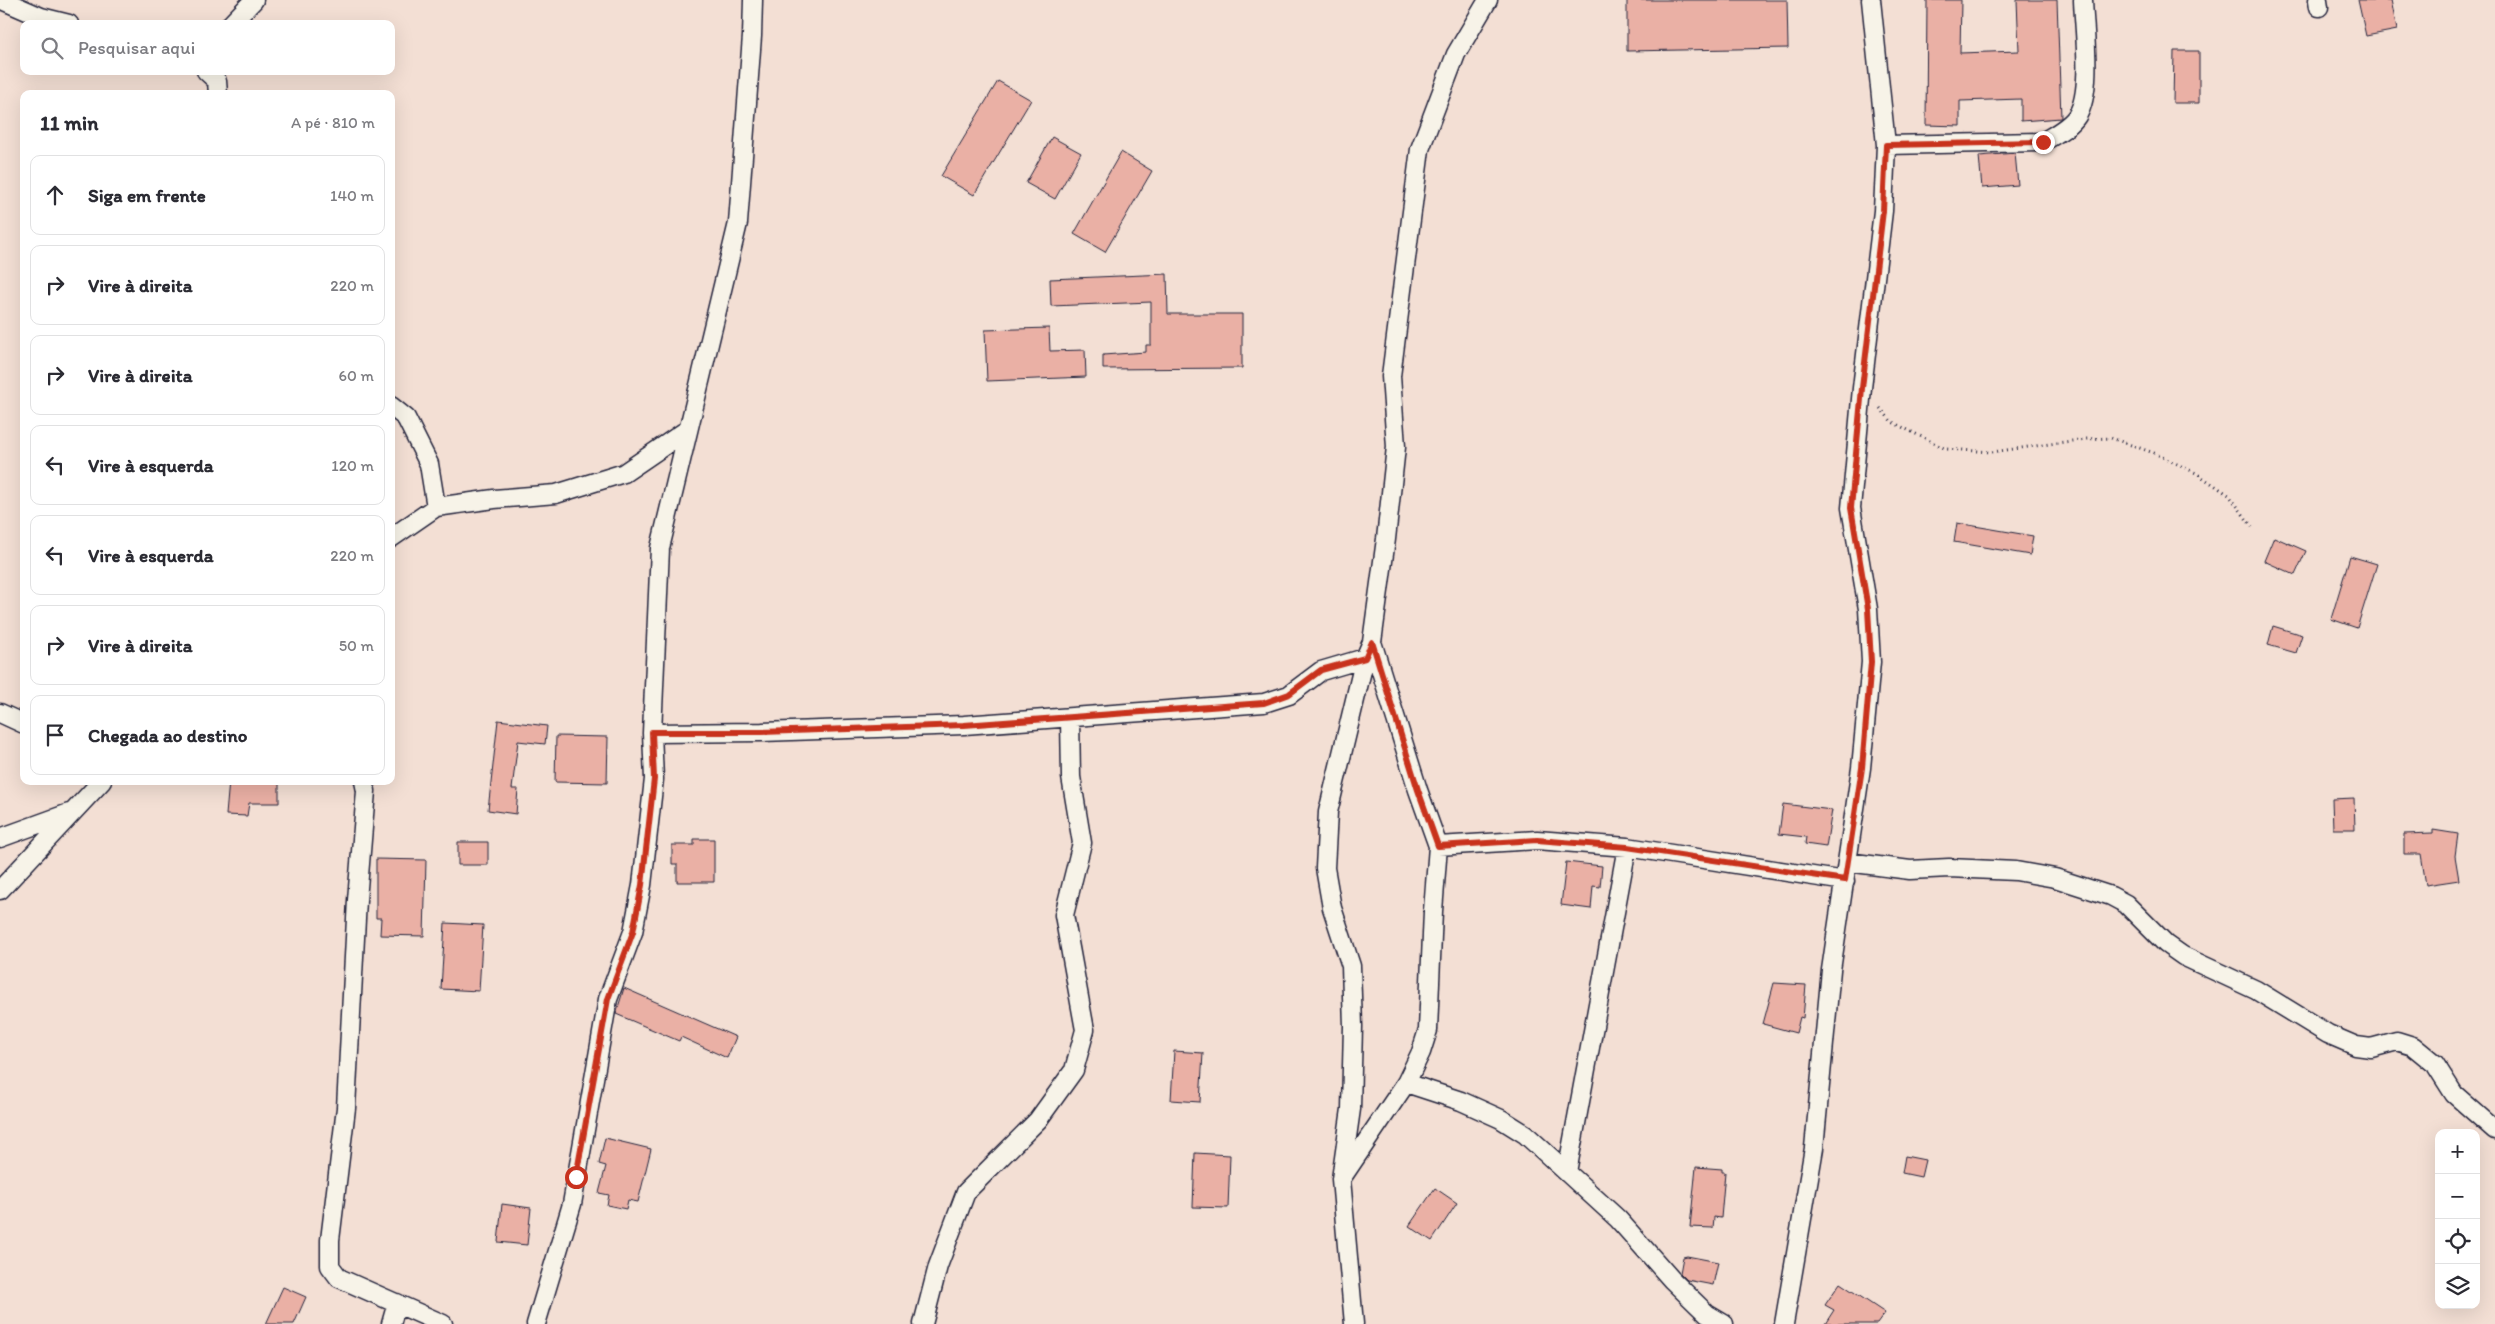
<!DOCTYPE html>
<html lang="pt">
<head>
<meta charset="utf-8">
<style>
	:root { --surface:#fff; --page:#f2f2f3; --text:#2b2b33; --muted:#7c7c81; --line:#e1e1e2 }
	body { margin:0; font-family:Itim,sans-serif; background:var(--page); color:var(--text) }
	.controls { position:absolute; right:15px; bottom:15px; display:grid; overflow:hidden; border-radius:10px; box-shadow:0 5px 20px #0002 }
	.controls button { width:45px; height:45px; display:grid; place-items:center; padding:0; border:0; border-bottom:1px solid var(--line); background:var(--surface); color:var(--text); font:25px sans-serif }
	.stop { position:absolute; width:15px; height:15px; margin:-11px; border:4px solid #c8321e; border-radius:50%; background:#fff }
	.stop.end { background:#c8321e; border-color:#fff; box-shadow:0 1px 5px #0008 }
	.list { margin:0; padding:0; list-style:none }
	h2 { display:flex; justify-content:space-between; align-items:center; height:65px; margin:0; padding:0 20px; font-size:21px }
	h2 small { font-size:16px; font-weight:400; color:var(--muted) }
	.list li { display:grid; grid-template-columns:32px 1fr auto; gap:15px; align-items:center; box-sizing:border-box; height:80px; margin:0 10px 10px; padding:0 10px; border:1px solid var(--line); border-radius:10px }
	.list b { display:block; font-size:19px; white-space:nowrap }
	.list em { font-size:16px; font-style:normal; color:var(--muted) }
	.icon { flex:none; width:28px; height:28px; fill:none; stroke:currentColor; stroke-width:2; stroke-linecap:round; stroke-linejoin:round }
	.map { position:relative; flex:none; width:2495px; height:1324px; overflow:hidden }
	.search { position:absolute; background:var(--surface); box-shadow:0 5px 20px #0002; left:20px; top:20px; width:375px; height:55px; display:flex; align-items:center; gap:12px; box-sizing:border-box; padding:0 18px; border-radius:10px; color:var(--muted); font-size:19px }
	.panel { position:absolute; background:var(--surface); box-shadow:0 5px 20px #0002; left:20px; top:90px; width:375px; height:695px; border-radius:10px }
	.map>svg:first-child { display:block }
	.building { fill:#eab0a5; stroke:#22223b }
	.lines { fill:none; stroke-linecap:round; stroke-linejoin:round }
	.street-casing { stroke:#22223b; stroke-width:21 }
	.path { stroke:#22223b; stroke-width:3; stroke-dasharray:1 4; stroke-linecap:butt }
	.street { stroke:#f7f3e8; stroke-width:18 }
	.route { stroke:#c8321e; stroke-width:6 }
</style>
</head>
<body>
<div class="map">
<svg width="2495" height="1324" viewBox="0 0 2495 1324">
	<rect width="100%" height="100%" fill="#f3dfd4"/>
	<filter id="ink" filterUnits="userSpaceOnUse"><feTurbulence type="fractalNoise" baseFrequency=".02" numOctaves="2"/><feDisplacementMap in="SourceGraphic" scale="10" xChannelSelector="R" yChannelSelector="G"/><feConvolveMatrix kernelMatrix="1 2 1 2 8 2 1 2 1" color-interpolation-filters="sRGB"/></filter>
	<g filter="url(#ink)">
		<path class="building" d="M1627,0H1787L1788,48L1627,51Z
			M1927,0H1961L1960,53L2019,51L2017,0H2057L2061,118L2021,121V99L1960,101V126L1926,125Z
			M2358,0H2391L2397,30L2366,36Z
			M2174,51H2199V103H2173Z
			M998,81L1031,100L974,195L941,176Z
			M1052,137L1081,153L1055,199L1026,183Z
			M1121,152L1152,171L1105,252L1074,234Z
			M2015,153L2018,185L1982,188L1979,156Z
			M1167,274L1168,314H1242V368L1103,369V355L1146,352V345H1151V302L1051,306L1050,279Z
			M1049,328L1050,351L1085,350L1086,377L987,381L985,330Z
			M1957,523L2033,536L2030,555L1954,542Z
			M2274,537L2306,551L2295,575L2264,561Z
			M2350,556L2377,564L2357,628L2331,619Z
			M2273,626L2302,635L2296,653L2268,645Z
			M498,720L547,726L545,744L518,741L512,789H518L516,814L488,810Z
			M556,736L608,737L607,783L555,782Z
			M229,781H279V803H249L247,816L226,815Z
			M2354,798L2355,829H2333L2332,799Z
			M1783,804L1832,810L1826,847L1805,844L1806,837L1779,834Z
			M2433,830L2458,834L2455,856L2459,880L2426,885L2421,854H2404V834L2433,833Z
			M694,839H714V882H677V864H672V845H694Z
			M458,842H488V865H458Z
			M376,859L426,860L424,936L380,935L381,918H376Z
			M1566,862L1602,866L1600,887L1593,886L1591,909L1561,905Z
			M445,923L483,925L479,991L441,989Z
			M1774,983L1806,985L1803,1018L1800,1017L1796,1033L1763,1024Z
			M624,988L736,1037L727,1058L681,1037L679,1041L616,1014Z
			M1174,1051L1203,1053L1200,1102L1171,1100Z
			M605,1138L651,1149L638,1202L628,1200L626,1209L607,1205L609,1195L599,1193L606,1166L599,1164Z
			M1195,1153L1230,1155L1228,1208L1193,1207Z
			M1905,1156L1925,1160L1921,1177L1902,1173Z
			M1696,1167L1722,1169V1172H1725L1721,1218L1714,1217L1713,1228L1690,1227Z
			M1435,1188L1457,1203L1432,1241L1409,1226Z
			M502,1204L531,1208L527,1245L498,1242Z
			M1687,1256L1718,1262L1713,1285L1687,1280L1680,1273L1683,1257Z
			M1840,1283L1885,1313L1877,1324H1825L1834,1310L1825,1305Z
			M283,1287L306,1297L294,1324H266Z"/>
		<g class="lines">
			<defs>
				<path id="street" d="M2,0L41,17L69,24
					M2318,0L2319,7
					M231,24L254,0
					M206,71L217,81L218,94
					M1886,145L2043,142C2054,135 2070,127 2077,116C2093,91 2084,30 2083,0
					M391,406L406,418L429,464L436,507
					M391,538L436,507L494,499L556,494L624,473L687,430
					M0,713L24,724
					M652,733L762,732L964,725L1264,703L1289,695L1321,671L1365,658
					M364,781L366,791L357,900L346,1108L330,1240V1266L339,1278L443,1324
					M0,838L69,813
					M1438,846L1537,840L1627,847L1845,881
					M1847,862L1910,870L1949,868L2016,871L2055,878L2111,896L2126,904L2166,944L2183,956L2256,990L2328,1034L2356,1046L2371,1048L2397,1041L2413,1046L2435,1064L2454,1094L2495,1130
					M0,890L102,781
					M1406,1083L1461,1101L1501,1119L1525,1134L1618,1219L1672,1280L1707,1314L1724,1324
					M1567,1172L1627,847
					M1343,1176L1406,1083L1421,1052L1428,1030L1433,911L1438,846L1418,790L1372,642
					M391,1324L397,1303
					M536,1324L572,1204L608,999L633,932L642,885L654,779L652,733L660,548L738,223L752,36L753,0
					M923,1324L938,1266L966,1192L1038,1120L1074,1070L1085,1030L1064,915L1082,843L1071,777L1070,718
					M1354,1324L1341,1179L1351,1109L1353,1026L1351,966L1332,908L1325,868L1328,812L1365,658L1372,642L1386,539L1396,447L1391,376L1420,149L1456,54L1488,0
					M1784,1324L1814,1148L1831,970L1861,768L1871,662L1868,609L1851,508L1862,388L1883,211L1886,145L1871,0"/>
			</defs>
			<use href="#street" class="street-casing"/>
			<path class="path" d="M1880,408L1892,422L1946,449L1992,452L2086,439L2111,438L2154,453L2196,473L2229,495L2253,528"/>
			<use href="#street" class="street"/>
		</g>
	</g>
	<g class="lines" filter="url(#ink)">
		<path class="route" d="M576,1177L608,999L633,932L642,885L654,779L652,732H762L964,725L1264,703L1289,694L1321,670L1365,658L1372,642L1418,790L1438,846L1537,840L1627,847L1845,880L1862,768L1871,662L1868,609L1851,508L1862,388L1883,211L1886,145L2043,142"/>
	</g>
</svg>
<div class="controls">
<button>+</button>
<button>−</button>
<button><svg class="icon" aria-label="locate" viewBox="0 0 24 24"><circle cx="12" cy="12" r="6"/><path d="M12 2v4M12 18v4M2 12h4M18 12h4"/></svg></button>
<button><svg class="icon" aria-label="layers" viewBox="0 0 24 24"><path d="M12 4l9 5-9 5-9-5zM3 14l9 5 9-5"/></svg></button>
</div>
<div class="stop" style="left:576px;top:1177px"></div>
<div class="stop end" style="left:2043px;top:142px"></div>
<div class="search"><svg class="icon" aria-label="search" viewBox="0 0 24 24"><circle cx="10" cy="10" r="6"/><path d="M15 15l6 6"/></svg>Pesquisar aqui</div>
<section class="panel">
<h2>11 min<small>A pé · 810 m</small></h2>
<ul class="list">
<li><svg class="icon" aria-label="ahead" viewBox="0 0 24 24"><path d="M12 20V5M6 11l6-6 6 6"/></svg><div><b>Siga em frente</b></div><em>140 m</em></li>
<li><svg class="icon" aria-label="right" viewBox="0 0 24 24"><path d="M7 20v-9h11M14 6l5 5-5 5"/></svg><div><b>Vire à direita</b></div><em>220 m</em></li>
<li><svg class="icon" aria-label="right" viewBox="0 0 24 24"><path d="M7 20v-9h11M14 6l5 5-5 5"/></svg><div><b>Vire à direita</b></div><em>60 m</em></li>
<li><svg class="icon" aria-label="left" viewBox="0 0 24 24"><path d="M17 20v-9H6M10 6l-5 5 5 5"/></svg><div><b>Vire à esquerda</b></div><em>120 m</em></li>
<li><svg class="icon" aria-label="left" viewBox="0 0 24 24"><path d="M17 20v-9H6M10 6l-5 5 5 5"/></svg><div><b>Vire à esquerda</b></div><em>220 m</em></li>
<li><svg class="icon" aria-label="right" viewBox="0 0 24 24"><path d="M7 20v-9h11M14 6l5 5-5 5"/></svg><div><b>Vire à direita</b></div><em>50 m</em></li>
<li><svg class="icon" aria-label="arrive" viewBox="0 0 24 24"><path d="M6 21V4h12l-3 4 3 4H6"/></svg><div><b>Chegada ao destino</b></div></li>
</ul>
</section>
</div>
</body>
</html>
